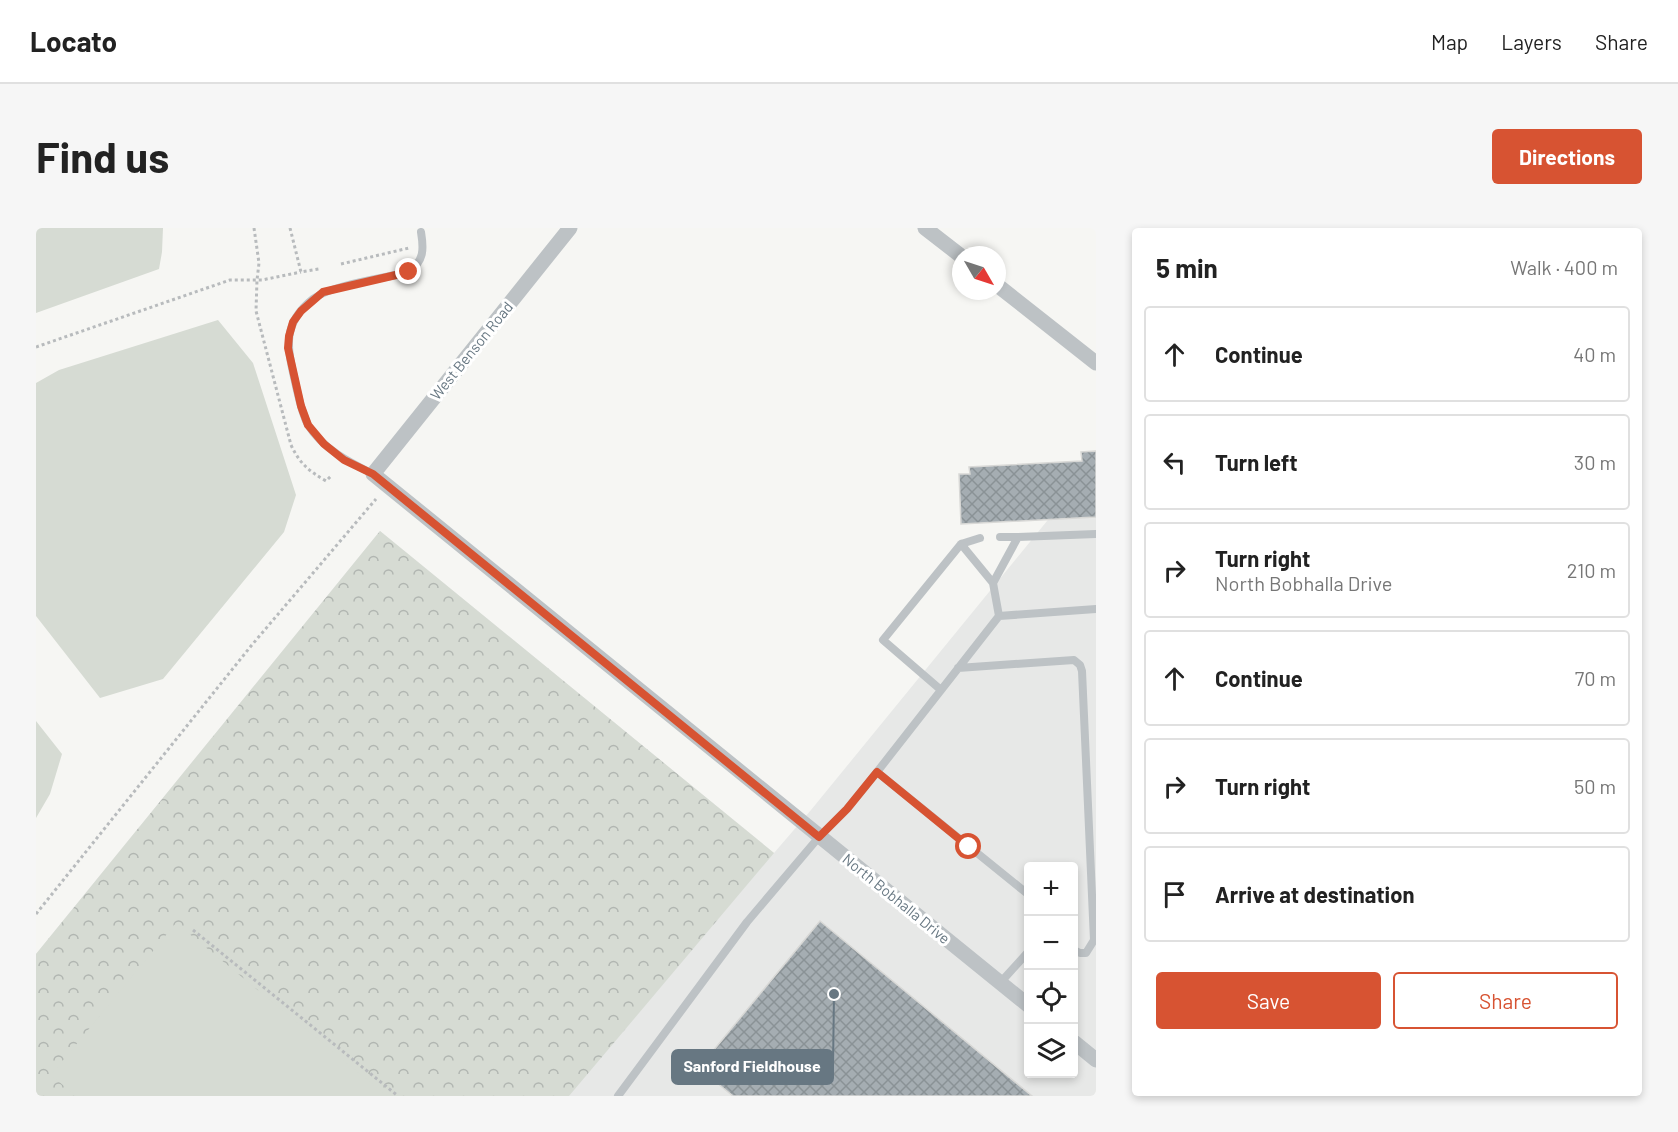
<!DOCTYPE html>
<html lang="en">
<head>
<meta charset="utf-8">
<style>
	:root { --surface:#fff; --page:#f6f6f6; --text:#222; --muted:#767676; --line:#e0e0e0; --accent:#d75332 }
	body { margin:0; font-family:Barlow,sans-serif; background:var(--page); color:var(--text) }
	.controls { position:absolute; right:18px; bottom:18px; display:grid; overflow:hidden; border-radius:6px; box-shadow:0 3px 9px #0003 }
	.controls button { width:54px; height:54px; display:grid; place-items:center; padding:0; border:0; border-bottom:2px solid var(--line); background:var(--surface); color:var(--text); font:30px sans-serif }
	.compass { position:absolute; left:916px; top:18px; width:54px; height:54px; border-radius:50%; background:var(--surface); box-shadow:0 3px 9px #0003; rotate:129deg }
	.stop { position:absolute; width:18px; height:18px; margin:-14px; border:4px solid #d75332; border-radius:50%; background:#fff }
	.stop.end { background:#d75332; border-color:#fff; box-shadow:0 2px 6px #0008 }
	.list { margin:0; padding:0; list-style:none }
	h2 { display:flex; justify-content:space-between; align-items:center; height:78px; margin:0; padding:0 24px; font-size:26px }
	h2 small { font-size:20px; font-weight:400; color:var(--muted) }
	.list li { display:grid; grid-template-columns:39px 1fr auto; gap:18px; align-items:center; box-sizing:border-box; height:96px; margin:0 12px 12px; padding:0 12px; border:2px solid var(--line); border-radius:6px }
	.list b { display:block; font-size:22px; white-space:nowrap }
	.list p { margin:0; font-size:20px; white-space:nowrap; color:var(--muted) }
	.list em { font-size:20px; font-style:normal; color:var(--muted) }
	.actions { display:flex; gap:12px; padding:18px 24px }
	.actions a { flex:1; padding:14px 0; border:2px solid var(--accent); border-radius:6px; text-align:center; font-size:21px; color:var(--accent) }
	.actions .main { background:var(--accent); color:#fff }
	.icon { flex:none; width:33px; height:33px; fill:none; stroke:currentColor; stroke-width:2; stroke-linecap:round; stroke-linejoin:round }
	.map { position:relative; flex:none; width:1060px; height:868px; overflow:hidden; border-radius:6px }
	header { display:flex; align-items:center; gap:36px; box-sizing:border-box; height:84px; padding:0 30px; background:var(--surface); border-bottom:2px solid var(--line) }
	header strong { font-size:28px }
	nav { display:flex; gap:33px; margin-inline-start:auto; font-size:21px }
	.intro { display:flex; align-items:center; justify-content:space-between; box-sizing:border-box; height:144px; padding:0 36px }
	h1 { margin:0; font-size:42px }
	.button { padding:15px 27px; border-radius:6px; background:var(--accent); color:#fff; font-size:21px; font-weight:700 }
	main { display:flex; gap:36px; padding:0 36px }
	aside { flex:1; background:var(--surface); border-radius:6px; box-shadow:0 3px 9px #0003 }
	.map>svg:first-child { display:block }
	.built { fill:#e7e8e7; fill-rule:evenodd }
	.forest { fill:url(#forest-crowns) }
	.pitch { fill:#d6dbd3 }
	.building { fill:url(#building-cross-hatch); stroke:#d8d8d6; stroke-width:1.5 }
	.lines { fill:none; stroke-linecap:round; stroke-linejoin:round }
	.path { stroke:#b8bbbd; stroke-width:3; stroke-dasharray:3 3; stroke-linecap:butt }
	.lane { stroke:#bdc2c5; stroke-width:8 }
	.street { stroke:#bdc2c5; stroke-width:15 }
	.route { stroke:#d75332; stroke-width:8 }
	.labels { text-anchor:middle; stroke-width:6; stroke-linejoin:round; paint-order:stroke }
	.street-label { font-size:15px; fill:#677782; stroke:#fff }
	.leader { fill:none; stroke:#677782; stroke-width:2 }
	.callout-dot { fill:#677782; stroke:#fff; stroke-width:2 }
	.callout { fill:#677782; stroke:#677782; stroke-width:2 }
	.callout-label { font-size:16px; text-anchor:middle; font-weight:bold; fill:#fff }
</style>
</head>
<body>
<header>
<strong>Locato</strong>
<nav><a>Map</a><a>Layers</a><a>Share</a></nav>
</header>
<div class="intro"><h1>Find us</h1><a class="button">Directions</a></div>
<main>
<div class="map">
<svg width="1060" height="868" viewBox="0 0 1060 868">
	<defs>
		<pattern id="forest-crowns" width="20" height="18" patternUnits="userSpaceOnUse" patternTransform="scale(1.5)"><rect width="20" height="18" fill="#d6dbd3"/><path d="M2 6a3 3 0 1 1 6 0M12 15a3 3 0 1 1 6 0" fill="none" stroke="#b1b6b1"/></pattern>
		<pattern id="building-cross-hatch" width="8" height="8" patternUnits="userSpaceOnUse" patternTransform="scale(1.5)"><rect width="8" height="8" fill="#a5adb2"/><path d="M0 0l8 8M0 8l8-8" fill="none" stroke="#8a9296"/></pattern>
	</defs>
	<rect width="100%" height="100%" fill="#f6f6f3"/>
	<path class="built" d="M1060,233V868H0V726L344,303L738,625L775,582ZM993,638H1038V846H993Z"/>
	<path class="forest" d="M344,303L738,625L533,868H0V726Z"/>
	<path class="pitch" d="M0,0H127L126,24L123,41L0,85Z
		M182,92L217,135L260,267L248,304L127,451L64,470L0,388V155L23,142Z
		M0,493L26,526L14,566L0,590Z
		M140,695L351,868H40L15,847Z"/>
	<path class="building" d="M1060,223V289L925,296L923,246H934L933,239L1046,233L1045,224Z
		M784,693L996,868H697L663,840Z"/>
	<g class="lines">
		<path class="path" d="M218,0L223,35L221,52L220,83L255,217C264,236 273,243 290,253L295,248
			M254,0L265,44L283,41
			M305,36L373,20
			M0,119L194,52H226L265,44
			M0,686L215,418L340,271
			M157,702L362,868"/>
		<path class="lane" d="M337,246C313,234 287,221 272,197C266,186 263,171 260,158C252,122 244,97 277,71C295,57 349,50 373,44C388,32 388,22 385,4
			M1060,306L982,309L957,355L963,388L1060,381
			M964,309H982
			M925,316L944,310
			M922,440L1038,432L1044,437L1046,443L1058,712L1050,725H1044L1038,722
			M905,462L847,412L925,316L957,355
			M841,544L963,388
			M964,755L993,723
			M582,868L711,694L783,609L811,581L841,544L993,667"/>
		<path class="street" d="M534,0L337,246L993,778
			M889,0L925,28
			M961,57L1060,135
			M1038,814L1060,832"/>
	</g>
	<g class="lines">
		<path class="route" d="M373,44L287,64L265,83L257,94L253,108L252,120L265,178L272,197L288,216L308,232L337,246L783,609L811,581L841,544L933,619"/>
	</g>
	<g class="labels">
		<g class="street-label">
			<text transform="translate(436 123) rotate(-51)" y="5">West Benson Road</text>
			<text transform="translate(860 671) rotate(39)" y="5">North Bobhalla Drive</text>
		</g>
	</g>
	<path class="leader" d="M798 766L797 839"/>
	<circle class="callout-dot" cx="798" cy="766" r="6"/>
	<rect class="callout" x="636" y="822" width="161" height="34" rx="6"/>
	<g class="callout-label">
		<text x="716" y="844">Sanford Fieldhouse</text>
	</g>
</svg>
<div class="controls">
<button>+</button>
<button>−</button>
<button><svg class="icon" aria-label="locate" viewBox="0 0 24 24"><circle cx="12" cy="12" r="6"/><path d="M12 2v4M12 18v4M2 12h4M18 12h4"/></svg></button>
<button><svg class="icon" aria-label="layers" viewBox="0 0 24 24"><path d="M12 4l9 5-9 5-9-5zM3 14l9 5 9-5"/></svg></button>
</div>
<svg class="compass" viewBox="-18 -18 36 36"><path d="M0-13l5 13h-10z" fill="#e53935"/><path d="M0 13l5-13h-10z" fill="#767676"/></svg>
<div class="stop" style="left:933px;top:619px"></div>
<div class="stop end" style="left:373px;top:44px"></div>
</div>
<aside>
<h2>5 min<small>Walk · 400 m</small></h2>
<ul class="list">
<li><svg class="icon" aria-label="ahead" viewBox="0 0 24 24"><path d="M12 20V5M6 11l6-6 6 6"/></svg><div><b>Continue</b></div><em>40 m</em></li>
<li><svg class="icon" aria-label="left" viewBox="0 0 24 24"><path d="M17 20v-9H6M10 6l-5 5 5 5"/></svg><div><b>Turn left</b></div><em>30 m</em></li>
<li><svg class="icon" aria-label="right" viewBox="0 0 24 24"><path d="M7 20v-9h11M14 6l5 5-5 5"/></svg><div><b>Turn right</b><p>North Bobhalla Drive</p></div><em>210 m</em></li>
<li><svg class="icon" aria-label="ahead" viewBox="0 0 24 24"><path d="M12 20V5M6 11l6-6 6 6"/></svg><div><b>Continue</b></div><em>70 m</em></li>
<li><svg class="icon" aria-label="right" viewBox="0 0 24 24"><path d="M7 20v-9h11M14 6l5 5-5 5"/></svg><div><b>Turn right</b></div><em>50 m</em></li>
<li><svg class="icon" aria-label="arrive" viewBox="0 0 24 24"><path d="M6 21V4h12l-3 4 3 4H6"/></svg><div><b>Arrive at destination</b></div></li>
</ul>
<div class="actions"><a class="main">Save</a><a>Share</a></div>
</aside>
</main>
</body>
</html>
